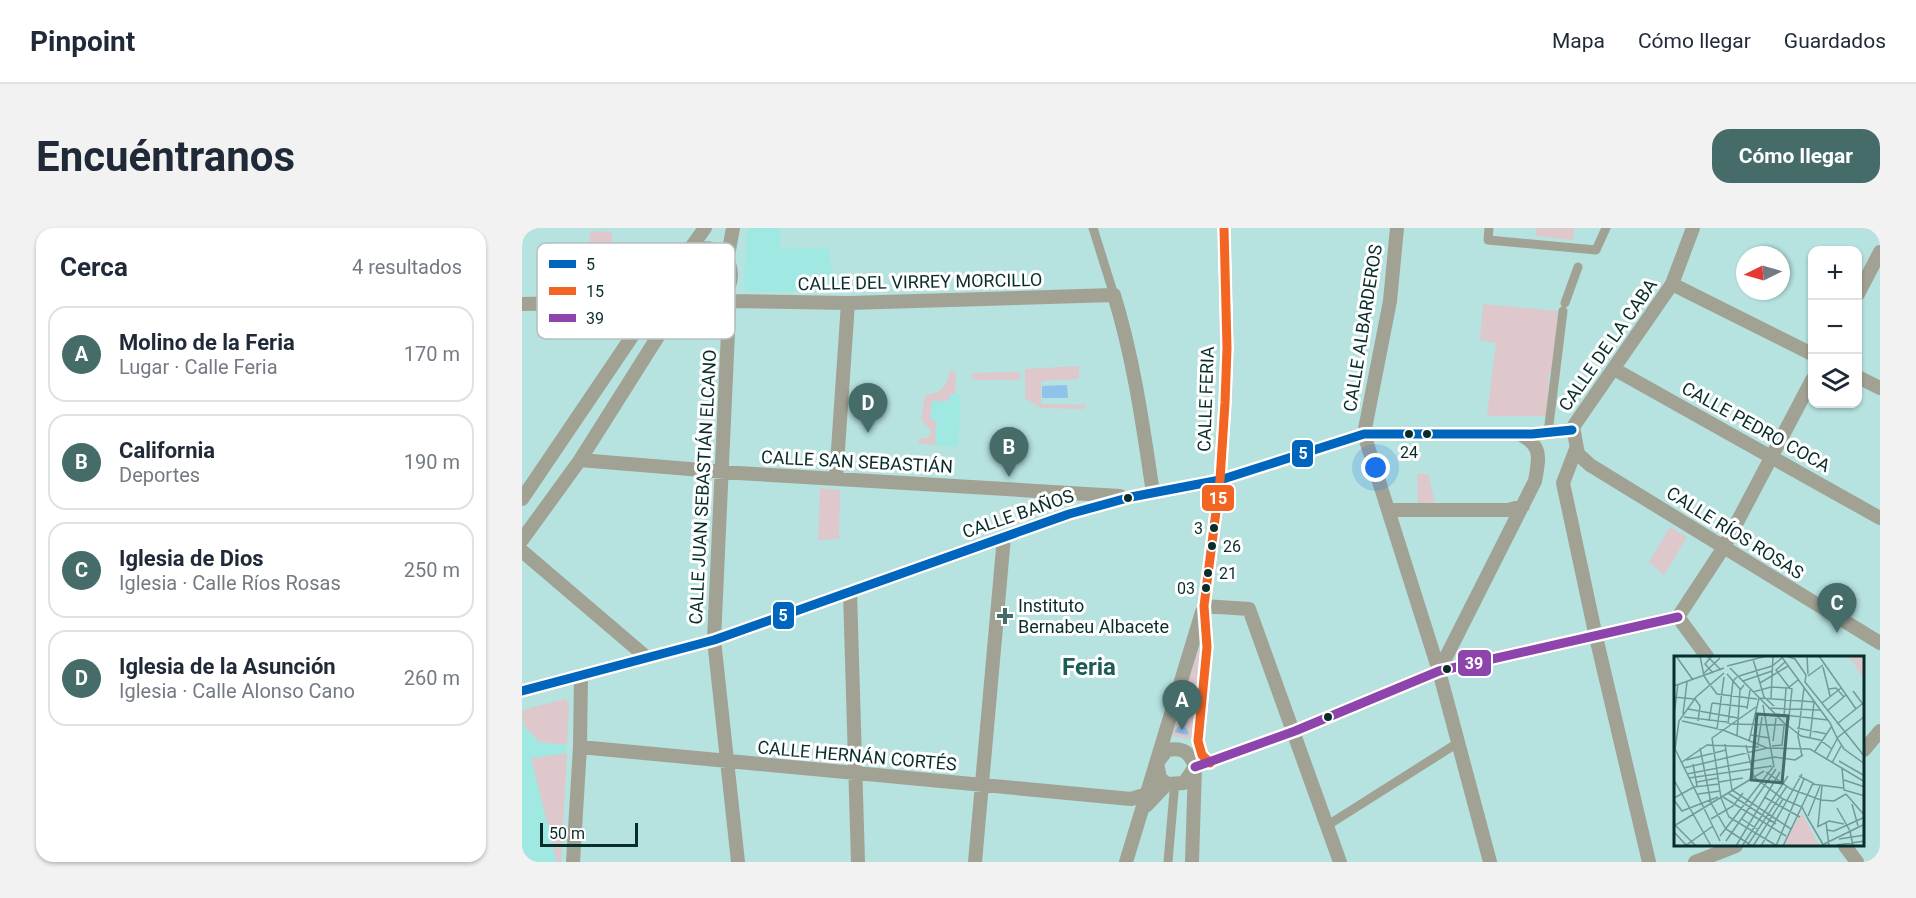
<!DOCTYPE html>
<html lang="es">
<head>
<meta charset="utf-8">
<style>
	:root { --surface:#fff; --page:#f2f2f3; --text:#1f2937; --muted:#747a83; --line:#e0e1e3; --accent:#466c6a }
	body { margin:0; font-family:Roboto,sans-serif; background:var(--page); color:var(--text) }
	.controls { position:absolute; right:18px; top:18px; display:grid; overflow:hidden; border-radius:12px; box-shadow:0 2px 4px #0004 }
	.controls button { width:54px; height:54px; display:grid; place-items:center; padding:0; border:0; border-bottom:2px solid var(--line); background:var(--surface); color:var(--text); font:30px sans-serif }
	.compass { position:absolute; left:1214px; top:18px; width:54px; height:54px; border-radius:50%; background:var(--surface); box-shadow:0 2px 4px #0004; rotate:265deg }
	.scale { position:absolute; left:18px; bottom:15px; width:98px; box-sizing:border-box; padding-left:6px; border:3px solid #092d2b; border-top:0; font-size:16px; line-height:21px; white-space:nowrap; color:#092d2b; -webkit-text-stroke:4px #fff; paint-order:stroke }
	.you { position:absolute; left:854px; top:240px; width:21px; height:21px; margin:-15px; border:4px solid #fff; border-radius:50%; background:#1a73e8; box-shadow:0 0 0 9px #1a73e833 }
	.badge { display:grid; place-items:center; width:39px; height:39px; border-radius:50%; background:var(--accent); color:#fff; font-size:20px; font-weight:700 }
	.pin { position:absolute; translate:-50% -50px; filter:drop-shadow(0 2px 3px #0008) }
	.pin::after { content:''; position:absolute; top:32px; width:21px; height:18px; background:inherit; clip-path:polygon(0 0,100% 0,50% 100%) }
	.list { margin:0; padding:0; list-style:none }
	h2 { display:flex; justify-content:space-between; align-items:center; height:78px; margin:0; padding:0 24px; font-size:26px }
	h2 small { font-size:20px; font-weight:400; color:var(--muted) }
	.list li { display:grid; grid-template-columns:39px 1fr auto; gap:18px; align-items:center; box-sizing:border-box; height:96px; margin:0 12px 12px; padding:0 12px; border:2px solid var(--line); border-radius:18px }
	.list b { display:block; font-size:22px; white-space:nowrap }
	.list p { margin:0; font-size:20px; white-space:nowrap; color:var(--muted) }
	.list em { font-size:20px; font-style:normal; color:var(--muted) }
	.icon { flex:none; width:33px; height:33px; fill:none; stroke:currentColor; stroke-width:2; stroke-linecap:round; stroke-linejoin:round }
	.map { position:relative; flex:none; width:1358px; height:634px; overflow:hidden; border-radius:18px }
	header { display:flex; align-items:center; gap:36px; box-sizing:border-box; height:84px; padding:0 30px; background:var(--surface); border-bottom:2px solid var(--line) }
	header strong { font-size:28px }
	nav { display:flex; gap:33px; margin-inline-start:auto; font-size:21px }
	.intro { display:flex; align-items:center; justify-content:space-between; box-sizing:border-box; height:144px; padding:0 36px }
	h1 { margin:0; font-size:42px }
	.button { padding:15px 27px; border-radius:18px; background:var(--accent); color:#fff; font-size:21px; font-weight:700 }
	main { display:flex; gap:36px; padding:0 36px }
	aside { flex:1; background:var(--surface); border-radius:18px; box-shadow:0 2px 4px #0004 }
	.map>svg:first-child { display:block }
	.built { fill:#a0e8e2 }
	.green { fill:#dec8cc }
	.water { fill:#8ec3eb }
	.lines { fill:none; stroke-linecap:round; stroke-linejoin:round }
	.pedestrian { stroke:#a1a294; stroke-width:9 }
	.minor { stroke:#a1a294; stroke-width:14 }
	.bus-1-casing { stroke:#fff; stroke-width:14 }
	.bus-2-casing { stroke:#fff; stroke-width:14 }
	.bus-3-casing { stroke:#fff; stroke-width:14 }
	.bus-1 { stroke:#0065bd; stroke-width:9 }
	.bus-2 { stroke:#f26522; stroke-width:9 }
	.bus-3 { stroke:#8e44ad; stroke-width:9 }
	.bus-dot { fill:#092d2b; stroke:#fff; stroke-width:2 }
	.poi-dot { fill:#466c6a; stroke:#fff; stroke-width:2 }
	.labels { text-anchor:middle; stroke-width:6; stroke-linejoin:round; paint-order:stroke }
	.bus-label { font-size:16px; fill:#092d2b; stroke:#fff; text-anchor:end }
	.street-label { font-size:18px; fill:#092d2b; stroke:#fff }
	.poi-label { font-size:18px; fill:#092d2b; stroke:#fff; text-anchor:start }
	.district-label { font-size:24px; font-weight:bold; fill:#1b5c59; stroke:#fff }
	.inset-road { fill:none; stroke:#719a97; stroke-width:1.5 }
	.view { fill:#466c6a; fill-opacity:0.15; stroke:#466c6a; stroke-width:3 }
	.inset-edge { fill:none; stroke:#092d2b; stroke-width:3 }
	.key { fill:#fff; stroke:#b5c0bf; stroke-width:1.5 }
	.key-label { font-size:16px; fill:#092d2b }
	.line-badge { stroke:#fff; stroke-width:2 }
	.badge-label { font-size:16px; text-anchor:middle; font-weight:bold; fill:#fff }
</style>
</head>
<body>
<header>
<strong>Pinpoint</strong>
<nav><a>Mapa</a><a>Cómo llegar</a><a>Guardados</a></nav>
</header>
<div class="intro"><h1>Encuéntranos</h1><a class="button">Cómo llegar</a></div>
<main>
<aside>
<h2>Cerca<small>4 resultados</small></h2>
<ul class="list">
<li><span class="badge">A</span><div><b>Molino de la Feria</b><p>Lugar · Calle Feria</p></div><em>170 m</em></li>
<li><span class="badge">B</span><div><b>California</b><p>Deportes</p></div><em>190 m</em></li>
<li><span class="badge">C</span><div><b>Iglesia de Dios</b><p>Iglesia · Calle Ríos Rosas</p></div><em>250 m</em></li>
<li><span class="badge">D</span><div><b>Iglesia de la Asunción</b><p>Iglesia · Calle Alonso Cano</p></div><em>260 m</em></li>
</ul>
</aside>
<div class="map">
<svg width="1358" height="634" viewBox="0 0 1358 634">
	<rect width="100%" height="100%" fill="#b6e2df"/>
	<path class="built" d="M225,0H258V21L306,20L313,63L227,64L222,59Z
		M428,166H439L436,219L413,217V193L408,191L410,173Z
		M43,471L47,476L39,634H0V482Z"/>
	<path class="green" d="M1015,0H1052L1051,12L1014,8Z
		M68,3L90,4L89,66H67Z
		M961,76L1036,83L1030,144H1027L1025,188H965L974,115L958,112Z
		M557,138V151L519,153V176L564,177L562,181L519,180L503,170V141Z
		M428,143L434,144L433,166H428L426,173H410L408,191L414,193L413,217L396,215L399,210H406L409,202L399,192L403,167C418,166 425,158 428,143Z
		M495,144L500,148L496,152H453L449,148L452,145Z
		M895,246H906L913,275H896Z
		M298,260L318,262L317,311L296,312Z
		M1148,299L1165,309L1142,347L1127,334Z
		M676,421L679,425L670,509L667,511L650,508Z
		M43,471L47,476L45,517L17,514L2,498L0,482Z
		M45,525L39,634H35L9,530Z"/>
	<path class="water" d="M545,157L546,170H520V158Z
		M662,490L665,494L663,499L667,505L665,507L652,504L658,497V491Z"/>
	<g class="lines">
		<path class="pedestrian" d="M571,0L592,67
			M967,0L966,12L1074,22L1084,0
			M1043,75L1056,39
			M1026,205L1041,83
			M806,597L934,516
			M646,634L652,564"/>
		<path class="minor" d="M875,0L868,73L842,206L917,443L968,634
			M1171,0L1150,56L1051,199L1056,226L1068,237L1358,415
			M155 47a27 27 0 1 1 54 0a27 27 0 1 1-54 0Z
			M165,25L183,0
			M205,33L211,0
			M1150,56L1290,126
			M201,66L207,82L192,412L216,634
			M1336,66L1358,24
			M204,73L326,75L592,67C612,132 621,198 631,265
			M0,76L134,73
			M1092,141L1358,290
			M1336,149L1358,160
			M1054,221L1041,255L1074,409L1127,634
			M58,232L216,245L598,268
			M314,251L326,75
			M0,271L134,73L155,49
			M866,282H986L1001,278
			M0,312L58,232L159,72H175
			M0,323L123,428
			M328,364L336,634
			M682,378L727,381L818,634
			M1156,389L1202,319L1290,152
			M1156,389L1186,430
			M917,443L1013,253C1017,230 1021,217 997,206
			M0,463L192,412L547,286L609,269L698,252L842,206H1010L1050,202
			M58,519L609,571L625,566
			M1342,522L1358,503
			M688,535L680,527L676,513L685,419L682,378L698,252L703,175L705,120L702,0
			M673,539L773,503L917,443L1156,389
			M645,556L638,550L635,535L645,522C661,519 668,524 673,539L670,634
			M624,578L645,556L662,555L673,539
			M1323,618L1335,634
			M51,634L58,519L59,447
			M453,634L482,309
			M604,634L680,384
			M1173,634L1214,618"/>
		<defs>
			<path id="bus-1" d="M0,463L192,412L547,286L609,269L698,252L842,206H1010L1050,202"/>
			<path id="bus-2" d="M688,535L680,527L676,513L685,419L682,378L698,252L703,175L705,120L702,0"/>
			<path id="bus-3" d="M673,539L773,503L917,443L1156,389"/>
		</defs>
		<use href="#bus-1" class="bus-1-casing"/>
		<use href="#bus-2" class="bus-2-casing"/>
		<use href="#bus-3" class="bus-3-casing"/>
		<use href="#bus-1" class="bus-1"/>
		<use href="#bus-2" class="bus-2"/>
		<use href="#bus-3" class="bus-3"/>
	</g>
	<g class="bus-dot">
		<circle cx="887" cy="206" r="5"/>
		<circle cx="905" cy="206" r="5"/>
		<circle cx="606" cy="270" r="5"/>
		<circle cx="692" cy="300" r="5"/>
		<circle cx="690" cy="318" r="5"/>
		<circle cx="686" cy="345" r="5"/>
		<circle cx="684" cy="360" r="5"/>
		<circle cx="925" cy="441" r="5"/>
		<circle cx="806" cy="489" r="5"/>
	</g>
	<path class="poi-dot" d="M480 379h6v6h6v6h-6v6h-6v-6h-6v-6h6z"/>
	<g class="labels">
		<g class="bus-label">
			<text x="887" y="230" text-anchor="middle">24</text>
			<text x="681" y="306">3</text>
			<text x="701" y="324" text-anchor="start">26</text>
			<text x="697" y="351" text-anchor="start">21</text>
			<text x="673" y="366">03</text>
		</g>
		<g class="street-label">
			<text transform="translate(398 54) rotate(-1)" y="6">CALLE DEL VIRREY MORCILLO</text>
			<text transform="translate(841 100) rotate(-81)" y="6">CALLE ALBARDEROS</text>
			<text transform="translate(1086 117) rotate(-55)" y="6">CALLE DE LA CABA</text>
			<text transform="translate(684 171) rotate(-88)" y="6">CALLE FERIA</text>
			<text transform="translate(1234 199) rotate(29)" y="6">CALLE PEDRO COCA</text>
			<text transform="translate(335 234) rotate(3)" y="6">CALLE SAN SEBASTIÁN</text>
			<text transform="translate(181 259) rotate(-87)" y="6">CALLE JUAN SEBASTIÁN ELCANO</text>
			<text transform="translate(496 286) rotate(-19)" y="6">CALLE BAÑOS</text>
			<text transform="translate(1213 305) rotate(32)" y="6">CALLE RÍOS ROSAS</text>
			<text transform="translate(335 528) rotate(5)" y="6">CALLE HERNÁN CORTÉS</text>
		</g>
		<g class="poi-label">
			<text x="496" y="384">Instituto<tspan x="496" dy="21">Bernabeu Albacete</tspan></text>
		</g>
		<g class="district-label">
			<text x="567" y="447">Feria</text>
		</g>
	</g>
	<g transform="translate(1152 428)">
		<rect width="190" height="190" fill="#b6e2df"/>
		<path d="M171,0H190V24L180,7ZM128,157L145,190H110L115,176Z" fill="#dec8cc"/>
		<path class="inset-road" d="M2,0L19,24M26,0L30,20L36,29M33,0L47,14M38,0L31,8L39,17M107,0L156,67L163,82M112,0L121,3L132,19L131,26L191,101M133,0L134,18M145,0L182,53M79,3L90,41L100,50M111,6L102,14L115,31M53,10L93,0M149,11L156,40M30,17L46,2M53,18L66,33M65,20L98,10L108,2M134,20L149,9M69,25L98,15M86,27L114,10M0,30L50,12M37,30L43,38L83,43M155,33L162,32L170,41M179,35L191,51M79,36L97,31L114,32L124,24M0,41L20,43M97,42L99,0M21,43L26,50L24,65M38,47L73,51M148,47L167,32M89,49L100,111M94,52L146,54M14,53L64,62M73,53L76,34M153,55L172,39M9,58L13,26M101,58L154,64M0,59L4,28M110,60L112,32M191,60L163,82L170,93L191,108M10,61L53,66M8,65L49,74L93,92L136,93L191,126M35,65L38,47M54,68L59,25L63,21M55,68L112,69L56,12M112,68L127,80L146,84L158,93M163,68L188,48M114,70L118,33L115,32M123,72L153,78M43,73L50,21M77,79L96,82M63,80L66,34L70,29M136,82L140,46M75,85L85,42L141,46M99,85L102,62M51,88L58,134L117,173M84,88L88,61M72,89L80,121L109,143L128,151L133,161M98,90L108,89L110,70M26,92L37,147L52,173L78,190M141,95L158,70M128,100L124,80L130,32M12,104L52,94M152,104L163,83M165,105L191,120M8,106L33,89L85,91M158,107L167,90M19,108L23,130M10,112L93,92M168,112L170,134L191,140M92,116L117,133L147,144L160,145L172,138M13,118L100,101L121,104L129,99M15,122L98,110M0,124L37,190M170,124L191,131M23,126L44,122M45,126L69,122M138,128L169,132M54,137L102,168M24,138L46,135M172,138L191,160M49,141L112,180M90,141L126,161M0,142L20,131L45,128M47,142L38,82L82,51M47,142L55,161L103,190M0,144L8,155L44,141M178,148L184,170M163,152L176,175L179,190M134,160L146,130M133,161L150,190M37,163L59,150L69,137M68,163L83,173M152,166L155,190M1,169L22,190M0,170L90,115M144,170L148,130M143,171L155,165L170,168M152,174L160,175L191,161M0,176L13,190M46,180L99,111M165,183L191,179M46,185L1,93L5,65L22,41L50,17M52,185L102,113M150,188L191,168M163,189L191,185M11,190L39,170M62,190L106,116M68,190L114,120M73,190L113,130M79,190L109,143M87,190L128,118M102,190L130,123M109,190L139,127L125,120"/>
		<path class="view" d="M83,58L114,60L108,127L77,124Z"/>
		<rect width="190" height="190" class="inset-edge"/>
	</g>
	<rect x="15" y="15" width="198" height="96" rx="9" class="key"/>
	<rect x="27" y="32" width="27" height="8" fill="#0065bd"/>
	<rect x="27" y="59" width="27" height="8" fill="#f26522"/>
	<rect x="27" y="86" width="27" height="8" fill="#8e44ad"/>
	<g class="key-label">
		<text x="64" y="42">5</text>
		<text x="64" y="69">15</text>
		<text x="64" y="96">39</text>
	</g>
	<g class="line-badge">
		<rect x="769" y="211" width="23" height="29" rx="6" fill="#0065bd"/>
		<rect x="679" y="256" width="34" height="28" rx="6" fill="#f26522"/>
		<rect x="250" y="373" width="23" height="29" rx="6" fill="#0065bd"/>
		<rect x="935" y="421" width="35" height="28" rx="6" fill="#8e44ad"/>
	</g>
	<g class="badge-label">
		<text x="781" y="231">5</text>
		<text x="696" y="276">15</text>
		<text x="261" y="393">5</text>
		<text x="952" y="441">39</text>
	</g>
</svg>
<div class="controls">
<button>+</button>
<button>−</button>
<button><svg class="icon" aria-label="layers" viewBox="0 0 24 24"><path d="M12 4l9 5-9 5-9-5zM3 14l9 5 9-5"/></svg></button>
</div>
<svg class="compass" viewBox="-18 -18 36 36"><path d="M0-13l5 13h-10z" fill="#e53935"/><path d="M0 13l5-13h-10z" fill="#747a83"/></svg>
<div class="scale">50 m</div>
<div class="you"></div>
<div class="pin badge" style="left:660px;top:502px">A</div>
<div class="pin badge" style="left:487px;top:249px">B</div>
<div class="pin badge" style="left:1315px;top:405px">C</div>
<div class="pin badge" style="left:346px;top:205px">D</div>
</div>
</main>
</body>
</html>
